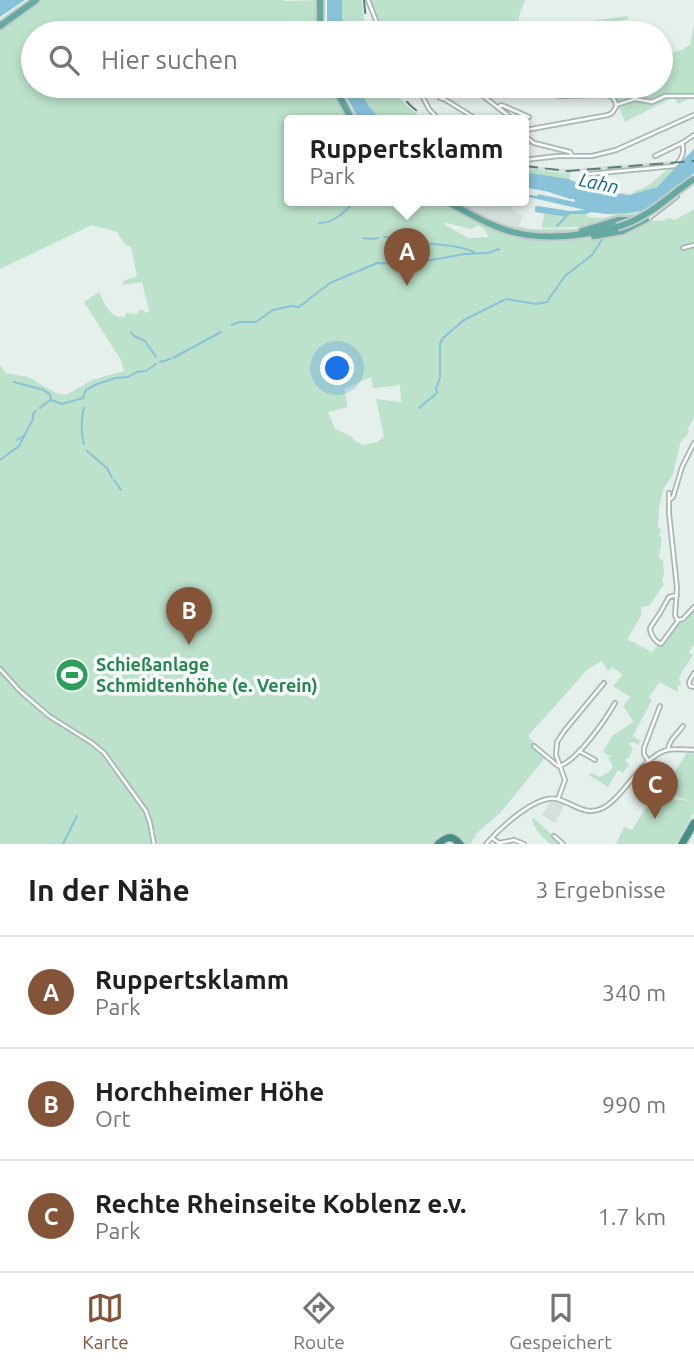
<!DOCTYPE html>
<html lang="de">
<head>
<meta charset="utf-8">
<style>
	:root { --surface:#fff; --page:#f6f6f6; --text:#202124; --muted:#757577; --line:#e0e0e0; --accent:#845439 }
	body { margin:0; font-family:Ubuntu,sans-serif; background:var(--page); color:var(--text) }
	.you { position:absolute; left:338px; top:369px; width:24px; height:24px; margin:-18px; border:5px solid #fff; border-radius:50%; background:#1a73e8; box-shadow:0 0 0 10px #1a73e833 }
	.badge { display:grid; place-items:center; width:46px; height:46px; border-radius:50%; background:var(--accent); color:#fff; font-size:23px; font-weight:700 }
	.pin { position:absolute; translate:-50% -58px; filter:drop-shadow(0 2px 4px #0008) }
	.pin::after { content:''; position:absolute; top:37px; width:24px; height:21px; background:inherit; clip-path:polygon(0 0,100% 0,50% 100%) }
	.popup { position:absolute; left:284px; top:115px; width:245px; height:91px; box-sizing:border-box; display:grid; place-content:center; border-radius:7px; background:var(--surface); filter:drop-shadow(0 2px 5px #0005); font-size:23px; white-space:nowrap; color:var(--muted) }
	.popup b { font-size:26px; color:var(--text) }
	.popup::after { content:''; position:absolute; left:50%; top:100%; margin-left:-14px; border:14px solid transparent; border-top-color:var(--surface) }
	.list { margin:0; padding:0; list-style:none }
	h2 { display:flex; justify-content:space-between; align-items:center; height:91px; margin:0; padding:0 28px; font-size:30px }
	h2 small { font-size:23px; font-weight:400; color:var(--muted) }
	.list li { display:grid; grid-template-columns:46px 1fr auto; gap:21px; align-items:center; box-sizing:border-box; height:112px; padding:0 28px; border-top:2px solid var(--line) }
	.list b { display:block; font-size:26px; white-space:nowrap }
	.list p { margin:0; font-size:23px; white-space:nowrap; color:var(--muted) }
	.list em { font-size:23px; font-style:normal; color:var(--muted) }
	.icon { flex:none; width:38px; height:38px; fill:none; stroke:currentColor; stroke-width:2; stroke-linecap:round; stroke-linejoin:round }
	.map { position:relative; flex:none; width:694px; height:844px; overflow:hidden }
	.search { position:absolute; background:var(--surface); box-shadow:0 4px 10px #0003; left:21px; right:21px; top:21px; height:77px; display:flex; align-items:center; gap:18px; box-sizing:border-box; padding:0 24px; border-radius:38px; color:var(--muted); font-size:26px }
	.sheet { height:427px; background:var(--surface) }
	nav { display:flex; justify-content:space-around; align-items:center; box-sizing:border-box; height:98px; border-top:2px solid var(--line); background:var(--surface); font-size:19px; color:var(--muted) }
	nav a { display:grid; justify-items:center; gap:4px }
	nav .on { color:var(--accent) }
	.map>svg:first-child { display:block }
	.built { fill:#d3e0db }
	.green { fill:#bce2cb; fill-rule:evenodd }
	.water { fill:#88c3d9 }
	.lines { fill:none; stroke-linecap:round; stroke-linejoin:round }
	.stream { stroke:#88c3d9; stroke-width:2 }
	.minor-casing { stroke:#a7b8b4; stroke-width:6 }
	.tertiary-casing { stroke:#a7b8b4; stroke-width:8 }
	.primary-casing { stroke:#c1cbc9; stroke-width:10 }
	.trunk-casing { stroke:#c1cbc9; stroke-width:10 }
	.minor { stroke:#fff; stroke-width:2.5 }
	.tertiary { stroke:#fff; stroke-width:4.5 }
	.primary { stroke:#65a9a0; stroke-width:6 }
	.trunk { stroke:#488e86; stroke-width:7 }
	.rail { stroke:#5c7f79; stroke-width:2; stroke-dasharray:14 7; stroke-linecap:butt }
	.primary-bridge-casing { stroke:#c1cbc9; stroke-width:10; stroke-linecap:butt }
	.primary-bridge { stroke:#65a9a0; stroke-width:6 }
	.labels { text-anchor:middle; stroke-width:7; stroke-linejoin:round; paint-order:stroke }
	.leisure-label { font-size:18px; font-weight:bold; fill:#27864d; stroke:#f6fbf9; text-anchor:start }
	.water-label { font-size:19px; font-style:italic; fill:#156687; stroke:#f6fbf9 }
</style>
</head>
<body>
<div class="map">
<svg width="694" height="844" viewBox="0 0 694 844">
	<rect width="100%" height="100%" fill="#e5efec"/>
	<path class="built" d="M675,161L674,164L570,172L535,170L524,167V164L548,168L570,169Z
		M455,200L513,201L512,209L523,216L517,229L487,219L464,207Z
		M550,799L558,800L565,804L555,823L542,815L550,802Z"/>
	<path class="green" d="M38,0H284L286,1L318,0L319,33H33V86H333L350,120H290V200H439L480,223L512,236L564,240L612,237L636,228L646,222L665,208L694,181L650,220L661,221L669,218L675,220L694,209V242L683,246V248L694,246V417L687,430L689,431L686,437L683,438L680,444L673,474L664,488L661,498L659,508L658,528L661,529L659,536L662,537L659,558L663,560L664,574L662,582L664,584L649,606L641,607V616L627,639L652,652L678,622L683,620L694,609V644L689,652L693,655L679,677L681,684L678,686V692L659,682L649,698L652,700L633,736L641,741L638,745L634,742L629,743L633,749L629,757L625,760L629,765L623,773L618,770L608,787L589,775L591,773L600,777L610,771L613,766L608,758L610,756L603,752L612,736L632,723L633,721L623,706L630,697L613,686L623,675L612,667L608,671L602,661L588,669L528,736L546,757L500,813L476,834L471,844H462L455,838L437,844H155L152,823L146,807L105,752L145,814L152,844H0V365L6,373L28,377L56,393L66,395L92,380L124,371L121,360L84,302L99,292C105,304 111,321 126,316V313L137,314L140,309L144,311L145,313L149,311L142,282L123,285V281L137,276L131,247L125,244L117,232L92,225L0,269V27ZM447,223L471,229L478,225L484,229L489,237L468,238L444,224ZM371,377L373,388L400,385L401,402L376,399L384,437L377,442L363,445L354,440L351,436L335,429L328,412L348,407L344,389Z
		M342,0H362L365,33H342Z
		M369,0H525L520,13L516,33H382Z
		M628,16L629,19L584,27V22Z
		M694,25V96L678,104L674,97L625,122L616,101L617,86H661V55L671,54L672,52L682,50L690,45Z
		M358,86H389L405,104L424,120H381L368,105Z
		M679,163H680C658,191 643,197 607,193H633L634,191C655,187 660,170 677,166Z
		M524,168L568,174H570L560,172H570V180L524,172Z
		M669,194C658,204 648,211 633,213H642C619,228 569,227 542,228L544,213L567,217L570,214L588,212L587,216L589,217L603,218L616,215L590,212L628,213L642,211Z
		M518,226L530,229H586C565,235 539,234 517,229Z
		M687,752L694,754V812L676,844H616L624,827L632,830L651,799L658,801L662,793L663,796L668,794L678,801L680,799L692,803L666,791L663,792Z
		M532,817L563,844H550C542,836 533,829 532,817Z"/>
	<path class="water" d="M0,0H25L0,17Z
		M327,0H342V33H327Z
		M341,86H358L368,105L381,120H359Z
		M694,149V173L670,194L642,211L628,213L607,214L592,212L585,214H570L567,217L535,212V207L538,206L570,211L585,210L524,196V194L538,196V194L575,202L574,199H570L549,192L524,187V172L568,179L602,192L630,195L657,187Z"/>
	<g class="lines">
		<path class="stream" d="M319,223C334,223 346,212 355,200
			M557,226L566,217
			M384,237C389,238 395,237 400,239C406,241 410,243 416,243C431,244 466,245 476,254
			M363,238L372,239L378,238
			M506,299L536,304L547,302
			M548,300L565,276L592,255L603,238
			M232,325L239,322H256L273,310L291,306L299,307L330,283L377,263L408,264L465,254L488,253L499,249
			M131,332L134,336L145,341L156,357
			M173,358L221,332
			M160,362L170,359
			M146,371L156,364
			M14,382L44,390L50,395L51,400L62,404L83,398L86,390L97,384L116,378L128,377L137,372L144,371
			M40,408L50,400
			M419,408L437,393L436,389L440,377V344L443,338L464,320L504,300
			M17,440L25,435
			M84,444C81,435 81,417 84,408
			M87,451L107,468L112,478
			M0,460L19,446L33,419V414L36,411
			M114,480L121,490
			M63,844L77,816"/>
		<defs>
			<path id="minor" d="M368,0L381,33
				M417,86L429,109L439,120
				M470,86L514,120
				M525,86L560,96L604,95C611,95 616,99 616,107L612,113L608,115L526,130V137L534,143L570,152L572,156
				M441,93L440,98L444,99L478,120
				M577,96V92L583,88L614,86
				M616,105L635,99L652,102L665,96H694
				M498,108L501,105L504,106L529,117
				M655,156L682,143
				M524,160L558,156H592L616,150L694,115
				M589,174L674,166C682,160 685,151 682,143L694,135
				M683,248L694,245
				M669,493V513L677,588L675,615L677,620L683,619L694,607
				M669,500L673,497L682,467L694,443
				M677,595L669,597L660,613L650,628C650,634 655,642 661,644L678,621
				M0,669L20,691L49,716L92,743L104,753L146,811L150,823L154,844
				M694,673L689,682L690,686L694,687
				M534,746L558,766C575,764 606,719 615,703
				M668,750C669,739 678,734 683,726
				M579,751L595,760
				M649,762L644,754V748L660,706
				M558,799L565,780L556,755L557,742L565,730L604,683
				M554,836L563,844
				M492,838L499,843L514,840L524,844
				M486,844C499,829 536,794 557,799C573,803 585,817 603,808C611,804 617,797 623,790C635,776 649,755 667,750C676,748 685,750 694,750"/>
			<path id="tertiary" d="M646,219L676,196"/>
			<path id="primary" d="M320,0V33
				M0,26L36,0
				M334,86L352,120
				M445,200C465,212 486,224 509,231C543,241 583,236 617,227
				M582,231L618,220H636
				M594,236L622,231L646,219"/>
			<path id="trunk" d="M438,844C447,836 452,835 460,844
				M682,844L694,823"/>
		</defs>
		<use href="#minor" class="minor-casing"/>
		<use href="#tertiary" class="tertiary-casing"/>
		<use href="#primary" class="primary-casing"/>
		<use href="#trunk" class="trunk-casing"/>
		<use href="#minor" class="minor"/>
		<use href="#tertiary" class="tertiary"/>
		<use href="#primary" class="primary"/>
		<use href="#trunk" class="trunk"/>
		<path class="rail" d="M364,0L367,33
			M392,86L411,106L428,120
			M524,166L568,171L694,161"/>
		<defs>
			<path id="primary-bridge" d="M617,227C649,218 668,196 694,179"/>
		</defs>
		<use href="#primary-bridge" class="primary-bridge-casing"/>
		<use href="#primary-bridge" class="primary-bridge"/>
	</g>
	<defs>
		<symbol id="stadium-disc" viewBox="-11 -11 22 22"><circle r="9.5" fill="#2e9e5b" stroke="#f6fbf9"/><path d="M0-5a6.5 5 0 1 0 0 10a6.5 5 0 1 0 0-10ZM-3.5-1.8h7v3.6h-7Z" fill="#fff"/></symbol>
	</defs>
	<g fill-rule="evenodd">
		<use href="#stadium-disc" x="53" y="656" width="38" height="38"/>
	</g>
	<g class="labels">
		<g class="leisure-label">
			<text x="96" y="671">Schießanlage<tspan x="96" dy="21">Schmidtenhöhe (e. Verein)</tspan></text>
		</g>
		<g class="water-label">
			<text transform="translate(599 183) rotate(12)" y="7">Lahn</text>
		</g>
	</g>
</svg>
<div class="you"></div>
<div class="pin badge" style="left:407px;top:286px">A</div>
<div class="popup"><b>Ruppertsklamm</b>Park</div>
<div class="pin badge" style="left:189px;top:645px">B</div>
<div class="pin badge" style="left:655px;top:819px">C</div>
<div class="search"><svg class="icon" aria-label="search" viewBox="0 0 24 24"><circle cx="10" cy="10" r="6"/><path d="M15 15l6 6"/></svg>Hier suchen</div>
</div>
<section class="sheet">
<h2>In der Nähe<small>3 Ergebnisse</small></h2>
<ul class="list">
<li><span class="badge">A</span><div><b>Ruppertsklamm</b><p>Park</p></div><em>340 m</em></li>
<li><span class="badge">B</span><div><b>Horchheimer Höhe</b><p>Ort</p></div><em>990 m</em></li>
<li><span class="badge">C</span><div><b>Rechte Rheinseite Koblenz e.v.</b><p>Park</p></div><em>1.7 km</em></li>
</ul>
</section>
<nav>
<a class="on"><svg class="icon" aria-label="map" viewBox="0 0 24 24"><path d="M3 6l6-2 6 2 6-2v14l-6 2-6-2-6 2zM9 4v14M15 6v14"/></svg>Karte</a>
<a><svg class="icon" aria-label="directions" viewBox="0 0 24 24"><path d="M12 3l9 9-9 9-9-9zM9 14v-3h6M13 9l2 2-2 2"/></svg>Route</a>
<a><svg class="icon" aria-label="saved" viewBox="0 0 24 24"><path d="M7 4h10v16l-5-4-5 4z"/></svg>Gespeichert</a>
</nav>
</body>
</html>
